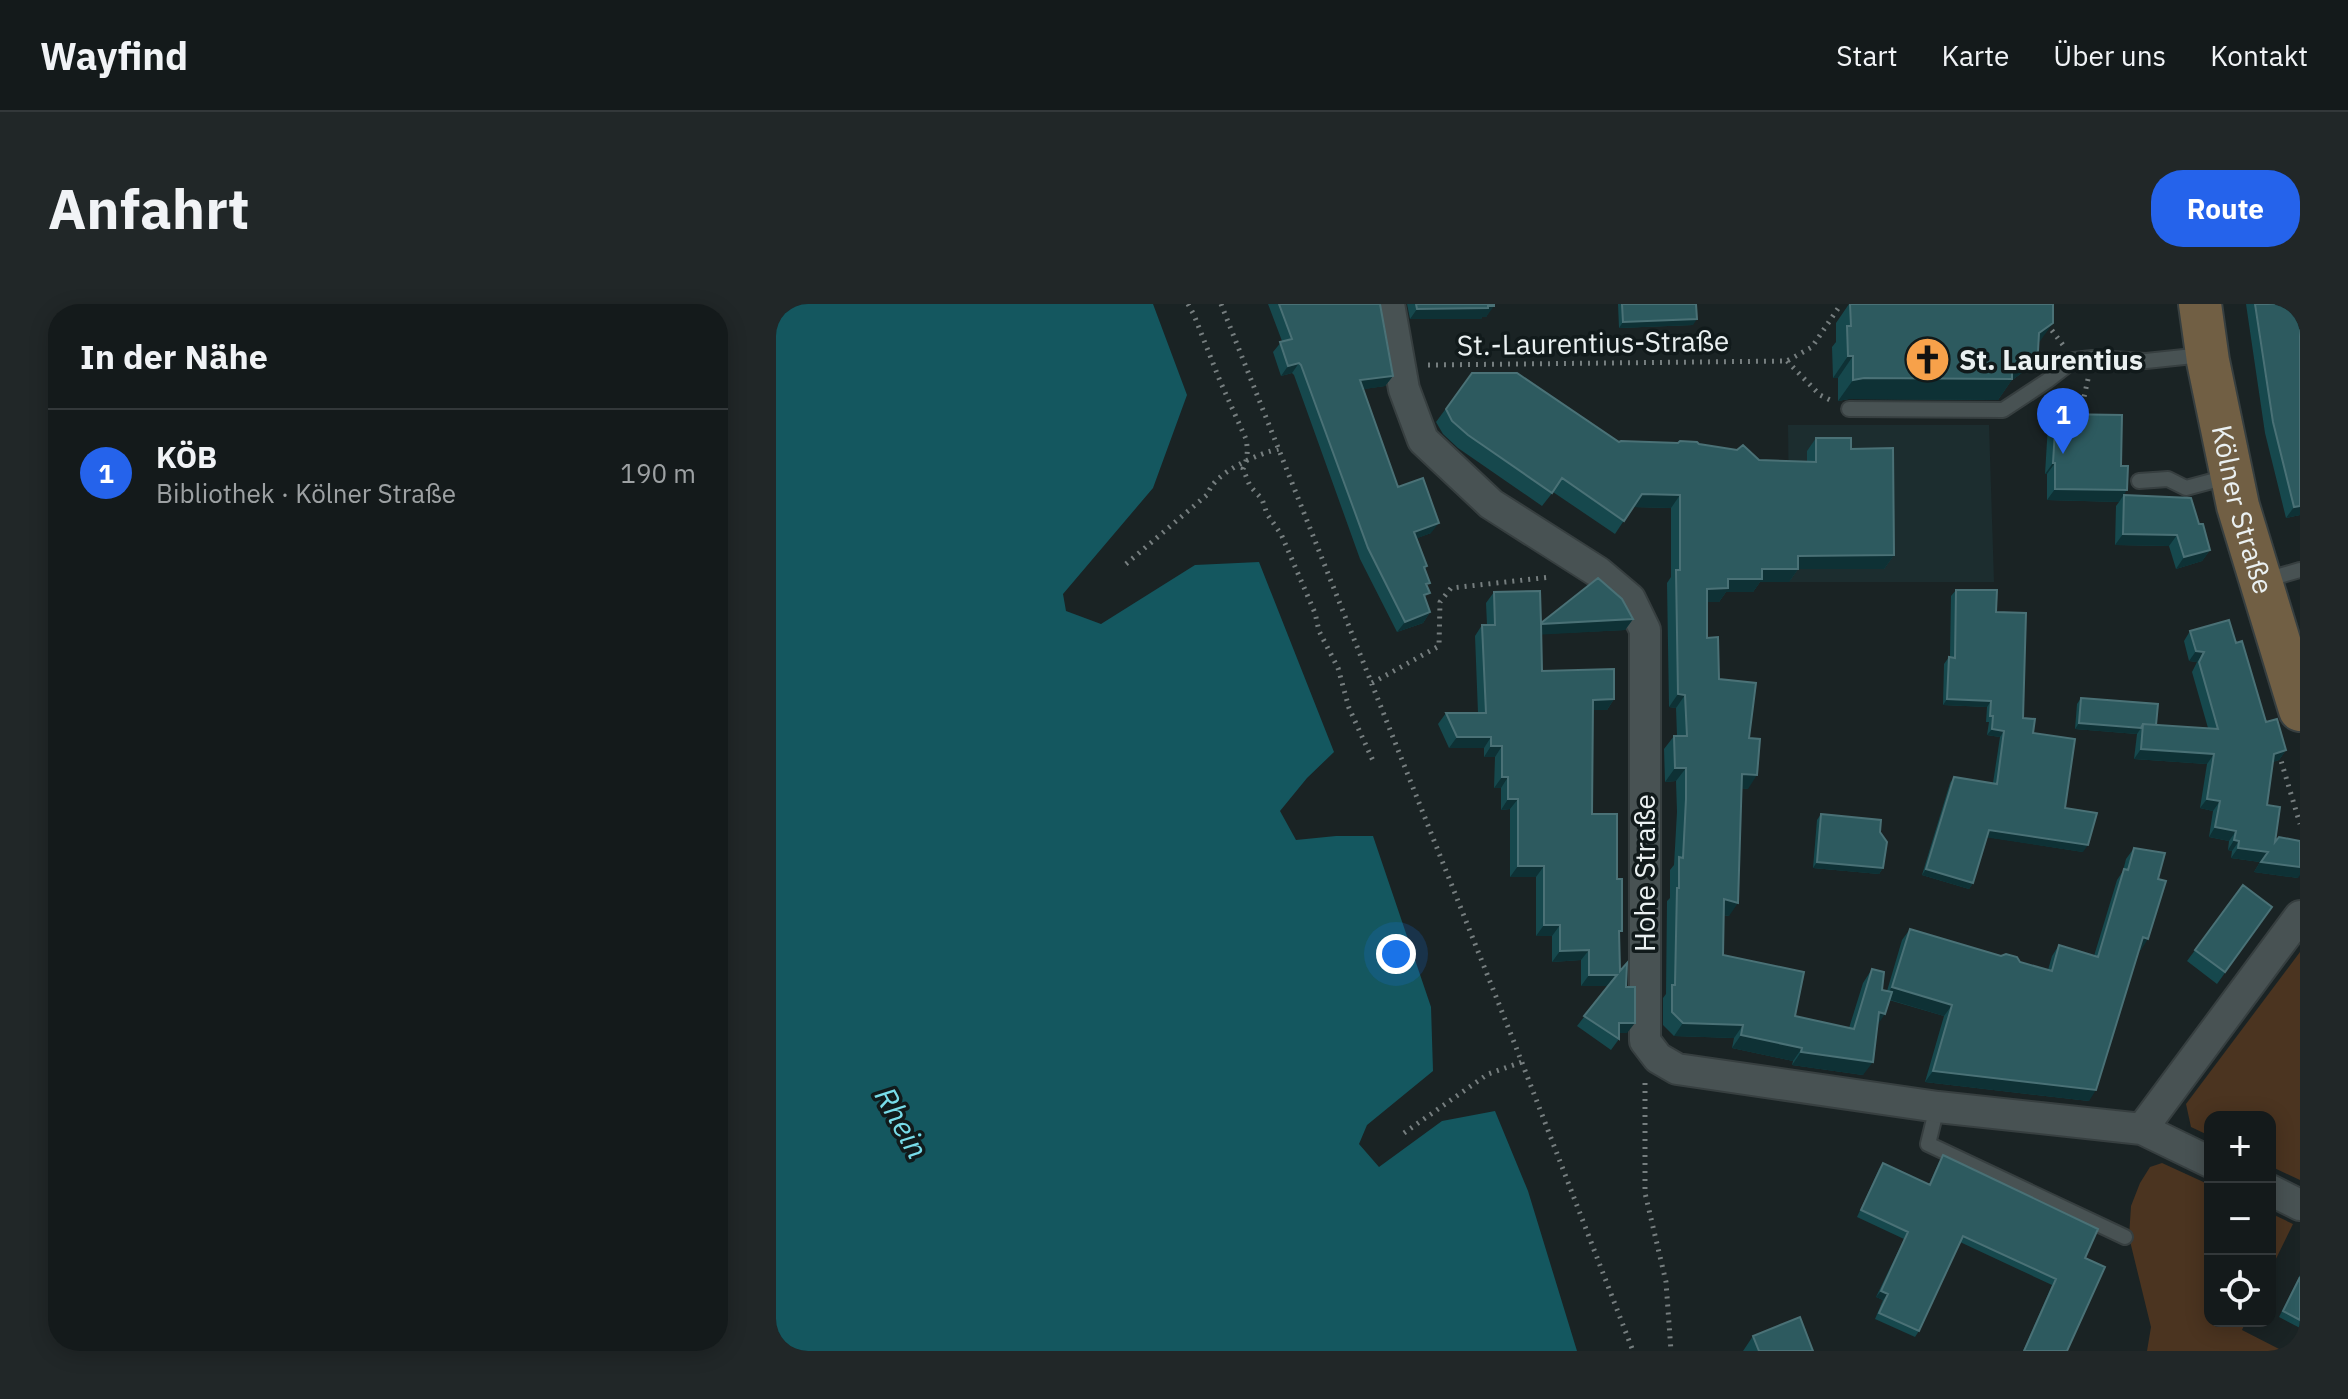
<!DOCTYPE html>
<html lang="de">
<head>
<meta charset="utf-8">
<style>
	:root { --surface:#141a1b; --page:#212728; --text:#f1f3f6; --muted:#9da1a3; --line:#33383a; --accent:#2563eb }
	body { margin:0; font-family:"IBM Plex Sans",sans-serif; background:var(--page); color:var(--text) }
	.controls { position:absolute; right:24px; bottom:24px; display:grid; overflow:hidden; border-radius:16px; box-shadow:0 4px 20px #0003 }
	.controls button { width:72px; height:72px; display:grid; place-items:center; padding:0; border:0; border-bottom:2px solid var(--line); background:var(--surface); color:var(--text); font:40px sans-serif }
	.you { position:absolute; left:620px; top:650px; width:28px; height:28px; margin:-20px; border:6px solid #fff; border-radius:50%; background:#1a73e8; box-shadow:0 0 0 12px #1a73e833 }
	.badge { display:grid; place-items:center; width:52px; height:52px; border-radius:50%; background:var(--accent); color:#fff; font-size:26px; font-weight:700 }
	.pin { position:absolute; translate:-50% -66px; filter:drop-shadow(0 2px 4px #0008) }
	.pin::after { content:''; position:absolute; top:42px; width:28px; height:24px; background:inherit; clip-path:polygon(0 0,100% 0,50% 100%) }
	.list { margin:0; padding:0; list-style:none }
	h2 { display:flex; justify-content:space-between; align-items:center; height:104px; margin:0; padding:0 32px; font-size:34px }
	h2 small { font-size:26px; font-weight:400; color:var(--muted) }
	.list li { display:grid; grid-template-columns:52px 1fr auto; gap:24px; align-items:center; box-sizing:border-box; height:128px; padding:0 32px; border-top:2px solid var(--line) }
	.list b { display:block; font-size:30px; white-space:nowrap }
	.list p { margin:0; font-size:26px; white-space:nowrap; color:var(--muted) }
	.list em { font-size:26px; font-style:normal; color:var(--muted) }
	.icon { flex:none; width:44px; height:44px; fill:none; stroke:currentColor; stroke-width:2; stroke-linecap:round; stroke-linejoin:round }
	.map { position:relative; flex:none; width:1524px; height:1047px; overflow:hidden; border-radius:32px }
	header { display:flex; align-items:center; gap:48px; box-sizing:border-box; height:112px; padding:0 40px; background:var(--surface); border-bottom:2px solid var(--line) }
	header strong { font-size:38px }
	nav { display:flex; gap:44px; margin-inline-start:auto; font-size:28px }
	.intro { display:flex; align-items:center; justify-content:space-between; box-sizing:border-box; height:192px; padding:0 48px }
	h1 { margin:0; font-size:56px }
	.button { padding:20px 36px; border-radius:32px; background:var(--accent); color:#fff; font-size:28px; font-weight:700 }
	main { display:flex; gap:48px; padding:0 48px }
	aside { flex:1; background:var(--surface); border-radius:32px; box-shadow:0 4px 20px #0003 }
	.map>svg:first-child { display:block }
	.built { fill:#1c2d2f }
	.green { fill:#4b3420 }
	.water { fill:#14575f }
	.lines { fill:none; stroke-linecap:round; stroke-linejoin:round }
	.service-casing { stroke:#373f40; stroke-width:18 }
	.minor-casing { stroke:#373f40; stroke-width:34 }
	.secondary-casing { stroke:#373f40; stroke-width:46 }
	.path { stroke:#767e7f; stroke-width:5; stroke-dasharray:2 6; stroke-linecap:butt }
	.service { stroke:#485253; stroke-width:14 }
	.minor { stroke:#485253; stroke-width:30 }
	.secondary { stroke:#715f44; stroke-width:42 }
	.wall { fill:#16484d }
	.shaded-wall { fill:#0e3135 }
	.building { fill:#2d5a5f; stroke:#4a7176; stroke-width:2 }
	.labels { text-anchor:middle; stroke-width:7; stroke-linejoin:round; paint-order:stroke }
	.street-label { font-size:28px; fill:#eaf0f1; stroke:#111a1b }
	.poi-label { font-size:28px; font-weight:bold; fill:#eaf0f1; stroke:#111a1b; text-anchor:start }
	.water-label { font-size:30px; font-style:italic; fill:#78dce9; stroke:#111a1b }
</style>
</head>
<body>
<header>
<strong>Wayfind</strong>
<nav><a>Start</a><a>Karte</a><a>Über uns</a><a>Kontakt</a></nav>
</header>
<div class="intro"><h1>Anfahrt</h1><a class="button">Route</a></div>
<main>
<aside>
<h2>In der Nähe<small></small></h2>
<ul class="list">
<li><span class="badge">1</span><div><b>KÖB</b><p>Bibliothek · Kölner Straße</p></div><em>190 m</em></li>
</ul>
</aside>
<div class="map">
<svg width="1524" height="1047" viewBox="0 0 1524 1047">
	<rect width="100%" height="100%" fill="#1a2324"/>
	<path class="built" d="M1012,121H1213L1218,278H1014Z"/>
	<path class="green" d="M1524,648V876L1494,862V813H1434V832L1415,823L1410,800Z
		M1386,859L1434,881V1017H1470L1466,1026L1507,1047H1371L1375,1023L1353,933L1355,902L1364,879L1374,863Z
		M1494,909L1517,920L1494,967Z"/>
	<path class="water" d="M0,0H377L411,91L377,184L287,290L290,307L325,320L419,261L483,258L558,448L531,474L504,507L520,536L560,532H597L655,703L657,767L591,821L583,840L603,863L666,817L719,807L752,887L801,1047H0Z"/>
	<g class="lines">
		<defs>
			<path id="service" d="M1073,105L1227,106L1271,77L1298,56L1316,54L1370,57L1427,51
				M1363,177L1392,175L1410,184L1451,173
				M1489,276L1524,266
				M1161,803L1152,840L1349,933"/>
			<path id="minor" d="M613,0L628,85L647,136L715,200L822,268L854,295L869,326V737L882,754L901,765L1162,803L1366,825L1434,858
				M1366,825L1524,612
				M1494,886L1524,901"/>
			<g id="secondary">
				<path id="s1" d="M1424,0L1432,57L1462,202L1524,406"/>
			</g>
		</defs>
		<use href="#service" class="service-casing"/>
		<use href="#minor" class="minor-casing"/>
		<use href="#secondary" class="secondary-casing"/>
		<path class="path" d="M412,0L418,11L444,77L470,135C472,146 472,154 467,165L474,182L486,195L491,210L505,230L539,309L543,327L562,364L573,404L598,459
			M445,0L738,738L857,1047
			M1271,20L1287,41
			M1011,57L1044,91L1058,98
			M652,61L1011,57L1036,43L1065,0
			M1303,116L1312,75
			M350,260L432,190C437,169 483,149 503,145
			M596,379L663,342L664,298L675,284L775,273
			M1503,450L1524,520
			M869,779V889L890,978L895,1047
			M628,829L712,770L746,758"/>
		<use href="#service" class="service"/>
		<use href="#minor" class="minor"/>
		<use href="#secondary" class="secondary"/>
	</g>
	<path class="wall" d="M492,0H604L617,72L609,82L587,85L622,183L655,229L641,234L651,262L649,265L651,283L649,295L654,308L647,319L621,328L584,255L518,71L516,69L505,72L497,48L506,37Z
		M631,0H718L710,13H706L705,15H634Z
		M842,0H920L917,21L843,24Z
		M1073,0H1277L1262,40L1247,68L1235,77L1222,96L1073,95L1062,97V74H1057L1056,43L1060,38V19Z
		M1470,0H1521L1524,21V211L1510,214L1489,129Z
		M696,69L843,138L923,140L983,156L1031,157V147L1040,134L1075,145L1118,251L1108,265H1022L1013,278H984L977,288H950L943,298H931V334L943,375L973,434L972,485L965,484L953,612L947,611V651L1019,712L1073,724L1087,679L1096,665L1106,686L1111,687L1126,636L1134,625L1272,666L1276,652L1283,641L1318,652L1341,576L1347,567L1350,555L1358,544L1382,575L1365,646H1363L1313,797L1149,778L1168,712L1113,696L1101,722L1087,771L1016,761L1017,757L956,744L958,734L898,732L887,721V694L890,690L891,597L894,594V566L898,561L901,508L900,477L889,478L888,445L898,432H901L900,404L893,403L891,279L895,273V204L857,203L839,230L777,188L766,202L682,144L667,130L660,118Z
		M1280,110L1345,162L1348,191L1423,220L1434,246L1426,257L1400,265L1393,242L1339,241L1340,202L1343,198L1271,196V170H1269L1272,121Z
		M1180,286L1220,308L1247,414L1257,429L1307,548L1211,533L1197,579L1193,585L1146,571L1174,479L1178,473L1217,479L1224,433L1211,431L1213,418H1210L1211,403L1167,401L1168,360L1173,353H1174L1175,292Z
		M718,288L765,319L857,315L849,326L765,330L766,367L838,395L831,406H817L816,510L841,575L844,667L850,683L851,729H843V735L835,746L801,722L832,682H805V656L776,658V632H760V573H734V505L725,506V484H718L719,453H708V444H673L662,420L670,409H702L699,332L706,321H711L710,299Z
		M1414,327L1460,339L1490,418L1510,446L1503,456L1497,458L1491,501L1499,538L1522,574L1478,568L1484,558L1455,554L1456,547L1452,546L1453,537L1433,533L1437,507L1424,504L1431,460L1358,455L1361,430L1299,425L1301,400L1305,394L1380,421L1432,424L1416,368L1421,358L1413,357L1408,337Z
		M1045,510L1104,528L1107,564L1103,570L1037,564L1041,516Z
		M1467,581L1496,603L1441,680L1411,657Z
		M1167,851L1309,954L1291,1047H1247L1276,981L1184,938L1143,1027L1139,1033L1099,1015L1107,996L1100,993L1128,935L1081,913L1103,865L1107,859L1153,880L1163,858Z
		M1524,971V1024L1503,1013Z
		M977,1032L1037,1047H967Z"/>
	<path class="shaded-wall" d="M718,2L710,13H706L705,15H634L641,5Z
		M921,15L917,21L843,24L847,18Z
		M1277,19L1262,40L1263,29Z
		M1262,47L1247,68L1235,77L1222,96L1073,95L1062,97L1077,76L1088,74L1236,65Z
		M1072,52H1077L1062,74H1057Z
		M523,59L516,69L505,72L512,62Z
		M617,72L609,82L576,87L584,76Z
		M1277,159H1279L1271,170H1269Z
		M1279,185L1351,186L1343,198L1271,196Z
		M866,190L904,191L895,204L857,203Z
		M1524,202V211L1510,214L1518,203Z
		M663,219L655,229L631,238L638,228Z
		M1347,230L1401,231L1393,242L1339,241Z
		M1434,246L1426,257L1400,265L1408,253Z
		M1118,251L1108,265H1016H1022L1013,278H984L977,288H950L943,298H922L931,285L952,275L986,265L1022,252Z
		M654,308L647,319L621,328L629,318Z
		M857,315L849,326L758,331L765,320Z
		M1420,347L1428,348L1421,358L1413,357Z
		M902,390L909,391L900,404L893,403Z
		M838,395L831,406H809L817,396Z
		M1171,395L1215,397L1211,403L1167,401Z
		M1303,419L1365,424L1361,430L1299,425Z
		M1216,425L1228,427L1224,433L1211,431Z
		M681,433H715L708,444H673Z
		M715,442H726L719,453H708Z
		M1365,445L1438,450L1431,460L1358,455Z
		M1510,446L1503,456L1491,460L1498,450Z
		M899,464H910L900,477L889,478Z
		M966,470L981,471L972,485L956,483Z
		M726,473H732L725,484H718Z
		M732,495H742L734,505L725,506Z
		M1431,495L1444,497L1437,507L1424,504Z
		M1439,523L1460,527L1453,537L1433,533Z
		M1213,526L1312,541L1307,548L1208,533Z
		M1458,536L1463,537L1456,547L1452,546Z
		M1462,544L1492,548L1524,563V571L1522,574L1478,568L1484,558L1455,554Z
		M1041,558L1107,564L1103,570L1037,564Z
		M742,562H768L760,573H734Z
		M1150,565L1197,579L1193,585L1146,571Z
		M948,595L962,599L953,612L938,608Z
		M768,621H784L776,632H760Z
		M1367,633L1372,635L1365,646L1360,644Z
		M813,646L805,656L776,658L784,647Z
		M813,671H841L833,682H805Z
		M1116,683L1176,701L1168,712L1108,694Z
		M1103,708L1109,710L1100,723Z
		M843,719H859L851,729H835Z
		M907,719L967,721L958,734L898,732Z
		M965,731L1026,744L1017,757L956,744Z
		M1025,748L1097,758L1087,771L1016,761Z
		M1157,767L1320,786L1313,797L1149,778Z
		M1105,987L1112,990L1107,996L1100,993Z"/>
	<path class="building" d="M503,0H604L617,72L584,76L622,183L647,174L663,219L638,228L651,262L648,263L654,279L650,280L654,289L648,291L654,308L629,318L592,244L525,61L523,59L512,62L504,38L516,35Z
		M640,0H718V2H712V4L641,5Z
		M846,0H920L921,15L847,18Z
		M1074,0H1277V19L1263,29L1262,47L1236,65V75L1088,74L1077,76V52H1072L1071,22H1075Z
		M1479,0H1521L1524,21V202L1518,203L1497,118Z
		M696,69H741L843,138L845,137L902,139L904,137L921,138L923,140L961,146L967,141L983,156L1040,158V134H1075V145L1117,144L1118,251L1022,252V265H986V275H952V284L931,285V334L942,333L943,375L980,379L973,434L984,435L981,471L966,470L962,599L948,595L947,651L1028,668L1019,712L1078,725L1096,665L1108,668L1106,686L1116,688L1109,710L1103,708L1097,758L1025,748L1026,744L965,731L967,721L907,719L896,708V681H899L901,584H903V553L907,554L910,495V464H899L898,432H911L909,391L902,390L900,266H904V191L866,190L848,217L786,174L776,189L692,131L676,117L670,105Z
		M1280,110L1346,111L1345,162H1352L1351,186L1279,185V159H1277Z
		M1348,191L1415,194L1423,220H1427L1434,246L1408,253L1401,231L1347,230Z
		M822,274L846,295L857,315L765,320L766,367L838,365V395L817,396L816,510H841V575H846V627H843L844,667L851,659L850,683H859V719H843V735L808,712L841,671H813V646L784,647V621H768V562H742V495H732V473H726V442H715V433H681L670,409H710L706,321H719L718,288L764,287L765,319Z
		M1180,286H1221L1220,308L1250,309L1247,414L1259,415L1257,429L1299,435L1289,504L1321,509L1312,541L1213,526L1197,579L1150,565L1178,473L1221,480L1228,427L1216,425L1217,412H1214L1215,397L1171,395L1173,353L1179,354Z
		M1453,316L1460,339L1466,337L1490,418L1501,415L1510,446L1498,450L1491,501L1504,503L1499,538L1503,533L1524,537V563L1485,558L1492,548L1462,544L1463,537L1458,536L1460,527L1439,523L1444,497L1431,495L1438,450L1365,445L1367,420L1442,425L1423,358L1428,348L1420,347L1414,327Z
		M1305,394L1382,400L1380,421L1367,420L1365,424L1303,419Z
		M1045,510L1105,516L1104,528L1111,538L1107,564L1041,558Z
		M1358,544L1389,549L1382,575L1390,577L1372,635L1367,633L1320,786L1157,767L1176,701L1116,683L1134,625L1225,652L1230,650L1241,653L1244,658L1276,667L1283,641L1322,653L1348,565L1352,566Z
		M1467,581L1496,603L1449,668L1419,646Z
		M1167,851L1322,925L1309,954L1329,963L1291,1047H1248L1280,975L1187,932L1143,1027L1103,1009L1112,990L1105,987L1132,928L1085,906L1107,859L1154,881Z
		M1524,973V1016L1507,1007Z
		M1024,1013L1037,1047H983L977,1032Z"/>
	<defs>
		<symbol id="church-disc" viewBox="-11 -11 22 22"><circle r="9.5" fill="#f7a14a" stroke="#111a1b"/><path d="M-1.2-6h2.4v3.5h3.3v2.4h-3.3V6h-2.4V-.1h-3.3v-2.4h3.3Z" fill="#111"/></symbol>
	</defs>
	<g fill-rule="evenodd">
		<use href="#church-disc" x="1126" y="30" width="51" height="51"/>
	</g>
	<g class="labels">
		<g class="street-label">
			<text transform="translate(817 39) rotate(-1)" y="10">St.-Laurentius-Straße</text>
			<text dy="10" stroke="none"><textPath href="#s1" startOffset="210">Kölner Straße</textPath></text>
			<text transform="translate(869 569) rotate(-90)" y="10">Hohe Straße</text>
		</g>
		<g class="poi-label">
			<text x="1183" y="66">St. Laurentius</text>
		</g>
		<g class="water-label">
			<text transform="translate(125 819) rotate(61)" y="10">Rhein</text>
		</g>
	</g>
</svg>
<div class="controls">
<button>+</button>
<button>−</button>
<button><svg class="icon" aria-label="locate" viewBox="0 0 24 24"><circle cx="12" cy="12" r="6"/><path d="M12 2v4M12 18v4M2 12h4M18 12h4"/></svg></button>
</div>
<div class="you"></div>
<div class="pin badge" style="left:1287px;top:150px">1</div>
</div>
</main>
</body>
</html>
